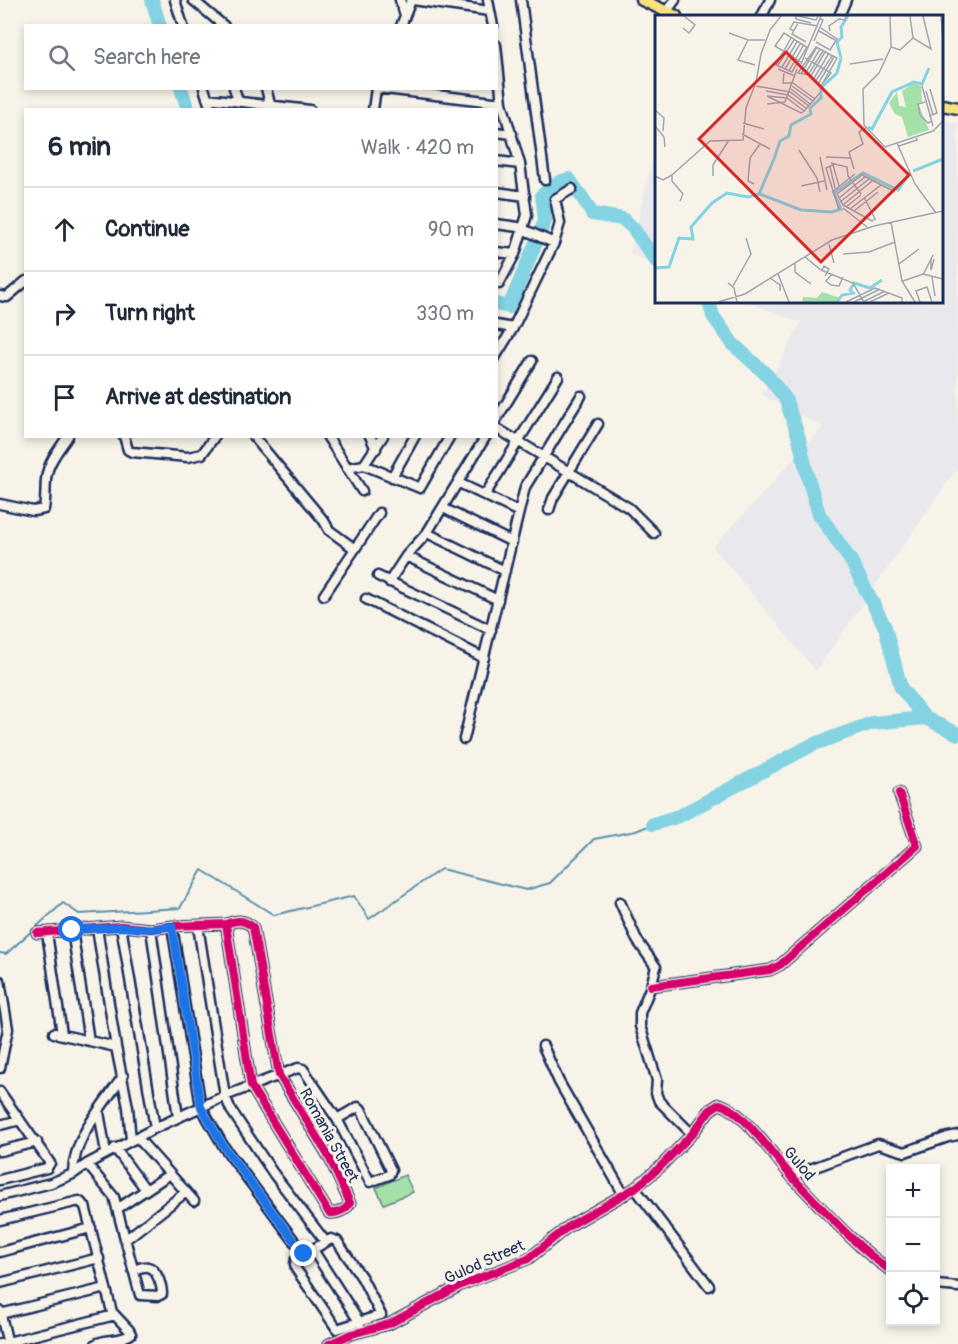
<!DOCTYPE html>
<html lang="en">
<head>
<meta charset="utf-8">
<style>
	:root { --surface:#fff; --page:#f2f2f3; --text:#1f2937; --muted:#747a83; --line:#e0e1e3 }
	body { margin:0; font-family:Pangolin,sans-serif; background:var(--page); color:var(--text) }
	.controls { position:absolute; right:18px; bottom:18px; display:grid; overflow:hidden; border-radius:0px; box-shadow:0 3px 9px #0003 }
	.controls button { width:54px; height:54px; display:grid; place-items:center; padding:0; border:0; border-bottom:2px solid var(--line); background:var(--surface); color:var(--text); font:30px sans-serif }
	.stop { position:absolute; width:18px; height:18px; margin:-14px; border:4px solid #1a73e8; border-radius:50%; background:#fff }
	.stop.end { background:#1a73e8; border-color:#fff; box-shadow:0 2px 6px #0008 }
	.list { margin:0; padding:0; list-style:none }
	h2 { display:flex; justify-content:space-between; align-items:center; height:78px; margin:0; padding:0 24px; font-size:26px }
	h2 small { font-size:20px; font-weight:400; color:var(--muted) }
	.list li { display:grid; grid-template-columns:39px 1fr auto; gap:18px; align-items:center; box-sizing:border-box; height:84px; padding:0 24px; border-top:2px solid var(--line) }
	.list b { display:block; font-size:22px; white-space:nowrap }
	.list em { font-size:20px; font-style:normal; color:var(--muted) }
	.icon { flex:none; width:33px; height:33px; fill:none; stroke:currentColor; stroke-width:2; stroke-linecap:round; stroke-linejoin:round }
	.map { position:relative; flex:none; width:958px; height:1344px; overflow:hidden }
	.search { position:absolute; background:var(--surface); box-shadow:0 3px 9px #0003; left:24px; top:24px; width:474px; height:66px; display:flex; align-items:center; gap:15px; box-sizing:border-box; padding:0 21px; border-radius:0px; color:var(--muted); font-size:22px }
	.panel { position:absolute; background:var(--surface); box-shadow:0 3px 9px #0003; left:24px; top:108px; width:474px; height:330px; border-radius:0px }
	.map>svg:first-child { display:block }
	.built { fill:#e9e9ed }
	.green { fill:#a3e1a9; stroke:#5f8884; stroke-width:1.5 }
	.lines { fill:none; stroke-linecap:round; stroke-linejoin:round }
	.stream { stroke:#5a91ad; stroke-width:2 }
	.river { stroke:#84d3e2; stroke-width:14 }
	.minor-casing { stroke:#1b2f5e; stroke-width:13 }
	.major-casing { stroke:#1b2f5e; stroke-width:15 }
	.minor { stroke:#f7f3e8; stroke-width:8 }
	.major { stroke:#fae180; stroke-width:10 }
	.cycleway-casing { stroke:#f7f3e8; stroke-width:11 }
	.cycleway { stroke:#d6006c; stroke-width:8 }
	.route { stroke:#1a73e8; stroke-width:8 }
	.labels { text-anchor:middle; stroke-width:6; stroke-linejoin:round; paint-order:stroke }
	.street-label { font-size:16px; fill:#1b2f5e; stroke:#f7f3e8 }
	.inset-river { fill:none; stroke:#84d3e2; stroke-width:3 }
	.inset-road { fill:none; stroke:#9fa5b1; stroke-width:1.5 }
	.view { fill:#d62828; fill-opacity:0.15; stroke:#d62828; stroke-width:3 }
	.inset-edge { fill:none; stroke:#1b2f5e; stroke-width:3 }
</style>
</head>
<body>
<div class="map">
<svg width="958" height="1344" viewBox="0 0 958 1344">
	<rect width="100%" height="100%" fill="#f7f3e8"/>
	<filter id="ink" filterUnits="userSpaceOnUse"><feTurbulence type="fractalNoise" baseFrequency=".0167" numOctaves="2"/><feDisplacementMap in="SourceGraphic" scale="12" xChannelSelector="R" yChannelSelector="G"/><feConvolveMatrix kernelMatrix="1 2 1 2 8 2 1 2 1" color-interpolation-filters="sRGB"/></filter>
	<g filter="url(#ink)">
		<path class="built" d="M942,120L958,123V467L816,671L713,547L823,427L762,395L801,323L749,302H942Z
			M656,143V265L630,254Z"/>
		<path class="green" d="M405,1175L413,1192L384,1204L376,1188Z"/>
		<g class="lines">
			<path class="stream" d="M0,953L6,954L63,903L79,914L180,908L202,870L274,915L354,896L369,919L441,869L526,890L550,883L594,839L636,831L653,824"/>
			<path class="river" d="M152,0L160,26
				M181,88L188,110
				M709,302L713,316L733,344L767,375L785,398L799,438L808,478L819,514L851,561L885,627L901,688L925,718
				M496,304L509,307L545,221L542,195L559,182L569,179L584,200L592,214L623,219L633,228L656,261
				M653,824L679,816L812,745L872,723L925,718L958,734"/>
			<defs>
				<path id="minor" d="M175,0L183,26
					M193,0L224,26
					M400,0L405,15
					M413,0L489,11
					M488,0L493,26
					M521,0L545,180
					M666,12L675,0
					M762,16L770,0
					M839,16L846,0
					M401,26L411,0
					M496,45L502,103L520,164L527,215L515,254L499,284H496
					M204,88L211,110
					M234,88L238,100
					M266,88L270,104
					M377,88L502,103
					M207,98L310,110
					M373,110L376,88
					M496,132L512,134
					M496,161L520,164
					M496,192L525,196
					M496,224L518,227L554,243
					M496,252L515,254
					M0,296L7,297L26,281
					M496,325L513,328
					M496,356L513,328L554,243L560,223L555,199L572,189
					M496,420L532,361
					M496,428L629,508L654,533
					M124,436L128,450L132,452L188,457L202,454L215,436
					M253,436L324,521L329,530L355,549
					M327,436L362,491
					M370,436L376,449
					M364,465L383,436
					M347,468L364,465L420,488L450,436
					M392,477L415,436
					M459,483L519,512
					M485,495L558,377
					M0,504L33,511L44,509C46,498 45,490 46,480C47,463 59,450 68,436
					M443,508L512,542
					M549,510L553,498L598,424
					M427,533L505,571
					M406,556L498,600
					M378,576L491,630
					M389,582L406,556L427,533L486,436
					M324,595L379,513
					M366,599L484,658
					M464,739L525,487L581,396
					M620,902L637,940L656,967L651,986L640,1013V1026L657,1080L656,1093L659,1101L692,1134
					M121,926L155,1128
					M172,926L201,1107L224,1147L304,1254
					M198,926L225,1096L231,1110L273,1173L325,1241
					M97,928L116,1047L128,1107L131,1140
					M151,929L178,1117
					M72,930L89,1041
					M37,933L121,926L151,929L172,926L226,924L251,1086L329,1213C337,1214 346,1210 350,1203L329,1157L279,1075L253,927C243,919 237,920 226,924
					M47,933L62,1034
					M0,981L8,1029L0,1068
					M651,986L770,970L780,965L917,846L899,793
					M54,1033L116,1047
					M543,1046L559,1082L624,1195
					M0,1092L50,1163L47,1168L0,1180
					M99,1112L106,1153
					M0,1125L20,1120
					M115,1148L146,1190
					M0,1151L37,1142
					M87,1164L114,1197L140,1295L158,1296L162,1294C162,1286 157,1269 148,1267C144,1266 137,1269 133,1270
					M73,1174C73,1137 103,1106 123,1076
					M791,1176L878,1144L905,1152L948,1137L958,1135
					M635,1188L709,1286
					M186,1192L194,1201
					M0,1196L51,1183L73,1174L87,1164L155,1128L225,1096L298,1068L303,1069L337,1119L370,1182L389,1175L391,1170L361,1109L358,1107L337,1119
					M117,1209L170,1174
					M0,1220L79,1201L85,1206L112,1312L129,1330L131,1334C121,1342 106,1338 96,1344
					M331,1239L337,1241L362,1278L381,1315L337,1329L296,1269L295,1264L296,1259Z
					M125,1240L186,1192L137,1137
					M313,1250L360,1323
					M0,1252L91,1228
					M0,1283L99,1258
					M936,1285L958,1287
					M0,1311L8,1344
					M0,1314L106,1288
					M0,1344L115,1315
					M329,1344L352,1334L389,1324L461,1285L528,1259L569,1226L635,1188L659,1168L692,1134L710,1110L719,1104C742,1108 777,1161 793,1178C821,1207 858,1249 890,1270"/>
				<path id="major" d="M642,0L676,16
					M942,105L958,108"/>
			</defs>
			<use href="#minor" class="minor-casing"/>
			<use href="#major" class="major-casing"/>
			<use href="#minor" class="minor"/>
			<use href="#major" class="major"/>
			<defs>
				<path id="cycleway" d="M37,933L121,926L151,929L172,926L226,924L251,1086L329,1213C337,1214 346,1210 350,1203L329,1157L279,1075L253,927C243,919 237,920 226,924
					M651,986L770,970L780,965L917,846L899,793
					M329,1344L352,1334L389,1324L461,1285L528,1259L569,1226L635,1188L659,1168L692,1134L710,1110L719,1104C742,1108 777,1161 793,1178C821,1207 858,1249 890,1270"/>
			</defs>
			<use href="#cycleway" class="cycleway-casing"/>
			<use href="#cycleway" class="cycleway"/>
		</g>
	</g>
	<g class="lines" filter="url(#ink)">
		<path class="route" d="M72,930L121,927L151,929L172,926L201,1107L224,1147L304,1254"/>
	</g>
	<g class="labels">
		<g class="street-label">
			<text transform="translate(330 1135) rotate(61)" y="6">Romania Street</text>
			<text transform="translate(800 1163) rotate(49)" y="6">Gulod</text>
			<text transform="translate(484 1261) rotate(-24)" y="6">Gulod Street</text>
		</g>
	</g>
	<g transform="translate(655 15)">
		<rect width="288" height="288" fill="#f7f3e8"/>
		<path d="M258,68L266,71L267,87L263,88L274,115L253,122L247,102L240,99L234,88L242,77L244,91L251,92L247,76ZM167,277L185,283L182,287H147L148,282L162,283Z" fill="#a3e1a9"/>
		<path class="inset-river" d="M186,43L182,27L187,22L186,12L193,1M213,112L217,114L237,77L259,67L267,69L274,53M119,144L125,126L134,121L136,110L156,99L155,93L166,83V73L182,58L186,43M258,156L288,144M197,165L208,158L243,175L255,158M105,179L146,195L177,197L186,194L179,178L196,166M0,253L14,252L24,223L38,224L36,212L57,188L72,178L93,182L104,179L119,144M182,287L187,280L198,278L195,275L199,268L215,273L227,265"/>
		<path class="inset-road" d="M141,1V4L156,8M143,1L161,5L163,1M235,1L236,32L224,58L208,74L209,110L230,132L278,116L288,106M255,1L258,23L276,34L268,1M286,1L288,25M143,8L137,19L151,27M28,13L34,18L40,10L29,1M139,16L135,14L139,7L163,11M164,16L180,25M175,16L174,11L184,4L190,5L191,1M74,18L93,25H110M136,23L121,50L137,57L152,32M93,25L83,45L100,50M159,26L168,5L165,4M161,27L175,35L182,24L166,13M161,32L182,43L166,71L155,60L143,58ZM236,32L245,35L258,23M150,43L176,58L168,68M146,47L120,31L129,18L153,33M146,49L166,1M195,49L228,44M123,50L139,25M127,52L142,27M123,54L140,61M130,54L145,29M134,56L148,31M129,58L128,68H138M146,59L162,32M150,59L165,34M153,60L168,36M156,61L170,37M158,65L174,38M160,67L177,41M138,68L160,84M163,69L179,42M101,71L135,77L154,91M137,71L158,86M267,71L278,111M136,74L155,89M111,76L133,80L151,93M271,76L278,100M112,81L132,83L149,96L165,78M112,81L146,98L149,96M130,87L142,54M270,87L263,89L265,100L273,108L277,106M112,89L130,87M0,95L9,103L8,116M274,101L282,98L275,74M88,108L109,114M0,111L9,122L10,132M87,119L115,134M242,128L260,169L281,198M244,131L262,125L261,121M144,135L162,163L165,177M165,142L172,175M171,142L195,143M176,148L192,152L193,161L206,179M180,149L171,153L184,195M178,150L184,171M175,152L180,173M199,154L194,137L208,129L204,117L212,112M17,160V166L28,179L25,186M0,161L8,165L17,160L55,126L88,125L91,93L101,67L106,39L115,15L126,1M58,161V150L74,125M99,169L93,166L95,143L105,129M146,171L169,166M177,177L200,159M209,182L220,204L217,206M184,183L210,162M185,187L214,164M188,190L217,166M191,192L206,180M188,193L212,212M195,194L226,170M199,196L223,177M217,206L188,190L182,179L207,160L240,177M236,207L247,266L260,287M174,229L179,248M188,239L214,237L240,227M150,242L166,255L198,268L209,287M276,244V255L279,244M140,248V257L156,269M244,249L264,234M167,255L169,251L174,254L170,261M123,259L134,287M177,259L171,266L176,270L184,271L188,262M268,260L278,240M277,262L280,281M115,263L125,270V276M248,266L268,259L288,264M73,268L79,273L82,287M78,271L96,239L91,223M63,287L90,279L177,225L219,211L288,196M191,287L220,273L247,283V287M199,287L225,274M208,287L230,276M215,287L234,278M265,287L261,276L272,272L277,287"/>
		<path class="view" d="M131,37L254,160L166,247L44,124Z"/>
		<rect width="288" height="288" class="inset-edge"/>
	</g>
</svg>
<div class="controls">
<button>+</button>
<button>−</button>
<button><svg class="icon" aria-label="locate" viewBox="0 0 24 24"><circle cx="12" cy="12" r="6"/><path d="M12 2v4M12 18v4M2 12h4M18 12h4"/></svg></button>
</div>
<div class="stop" style="left:72px;top:930px"></div>
<div class="stop end" style="left:304px;top:1254px"></div>
<div class="search"><svg class="icon" aria-label="search" viewBox="0 0 24 24"><circle cx="10" cy="10" r="6"/><path d="M15 15l6 6"/></svg>Search here</div>
<section class="panel">
<h2>6 min<small>Walk · 420 m</small></h2>
<ul class="list">
<li><svg class="icon" aria-label="ahead" viewBox="0 0 24 24"><path d="M12 20V5M6 11l6-6 6 6"/></svg><div><b>Continue</b></div><em>90 m</em></li>
<li><svg class="icon" aria-label="right" viewBox="0 0 24 24"><path d="M7 20v-9h11M14 6l5 5-5 5"/></svg><div><b>Turn right</b></div><em>330 m</em></li>
<li><svg class="icon" aria-label="arrive" viewBox="0 0 24 24"><path d="M6 21V4h12l-3 4 3 4H6"/></svg><div><b>Arrive at destination</b></div></li>
</ul>
</section>
</div>
</body>
</html>
